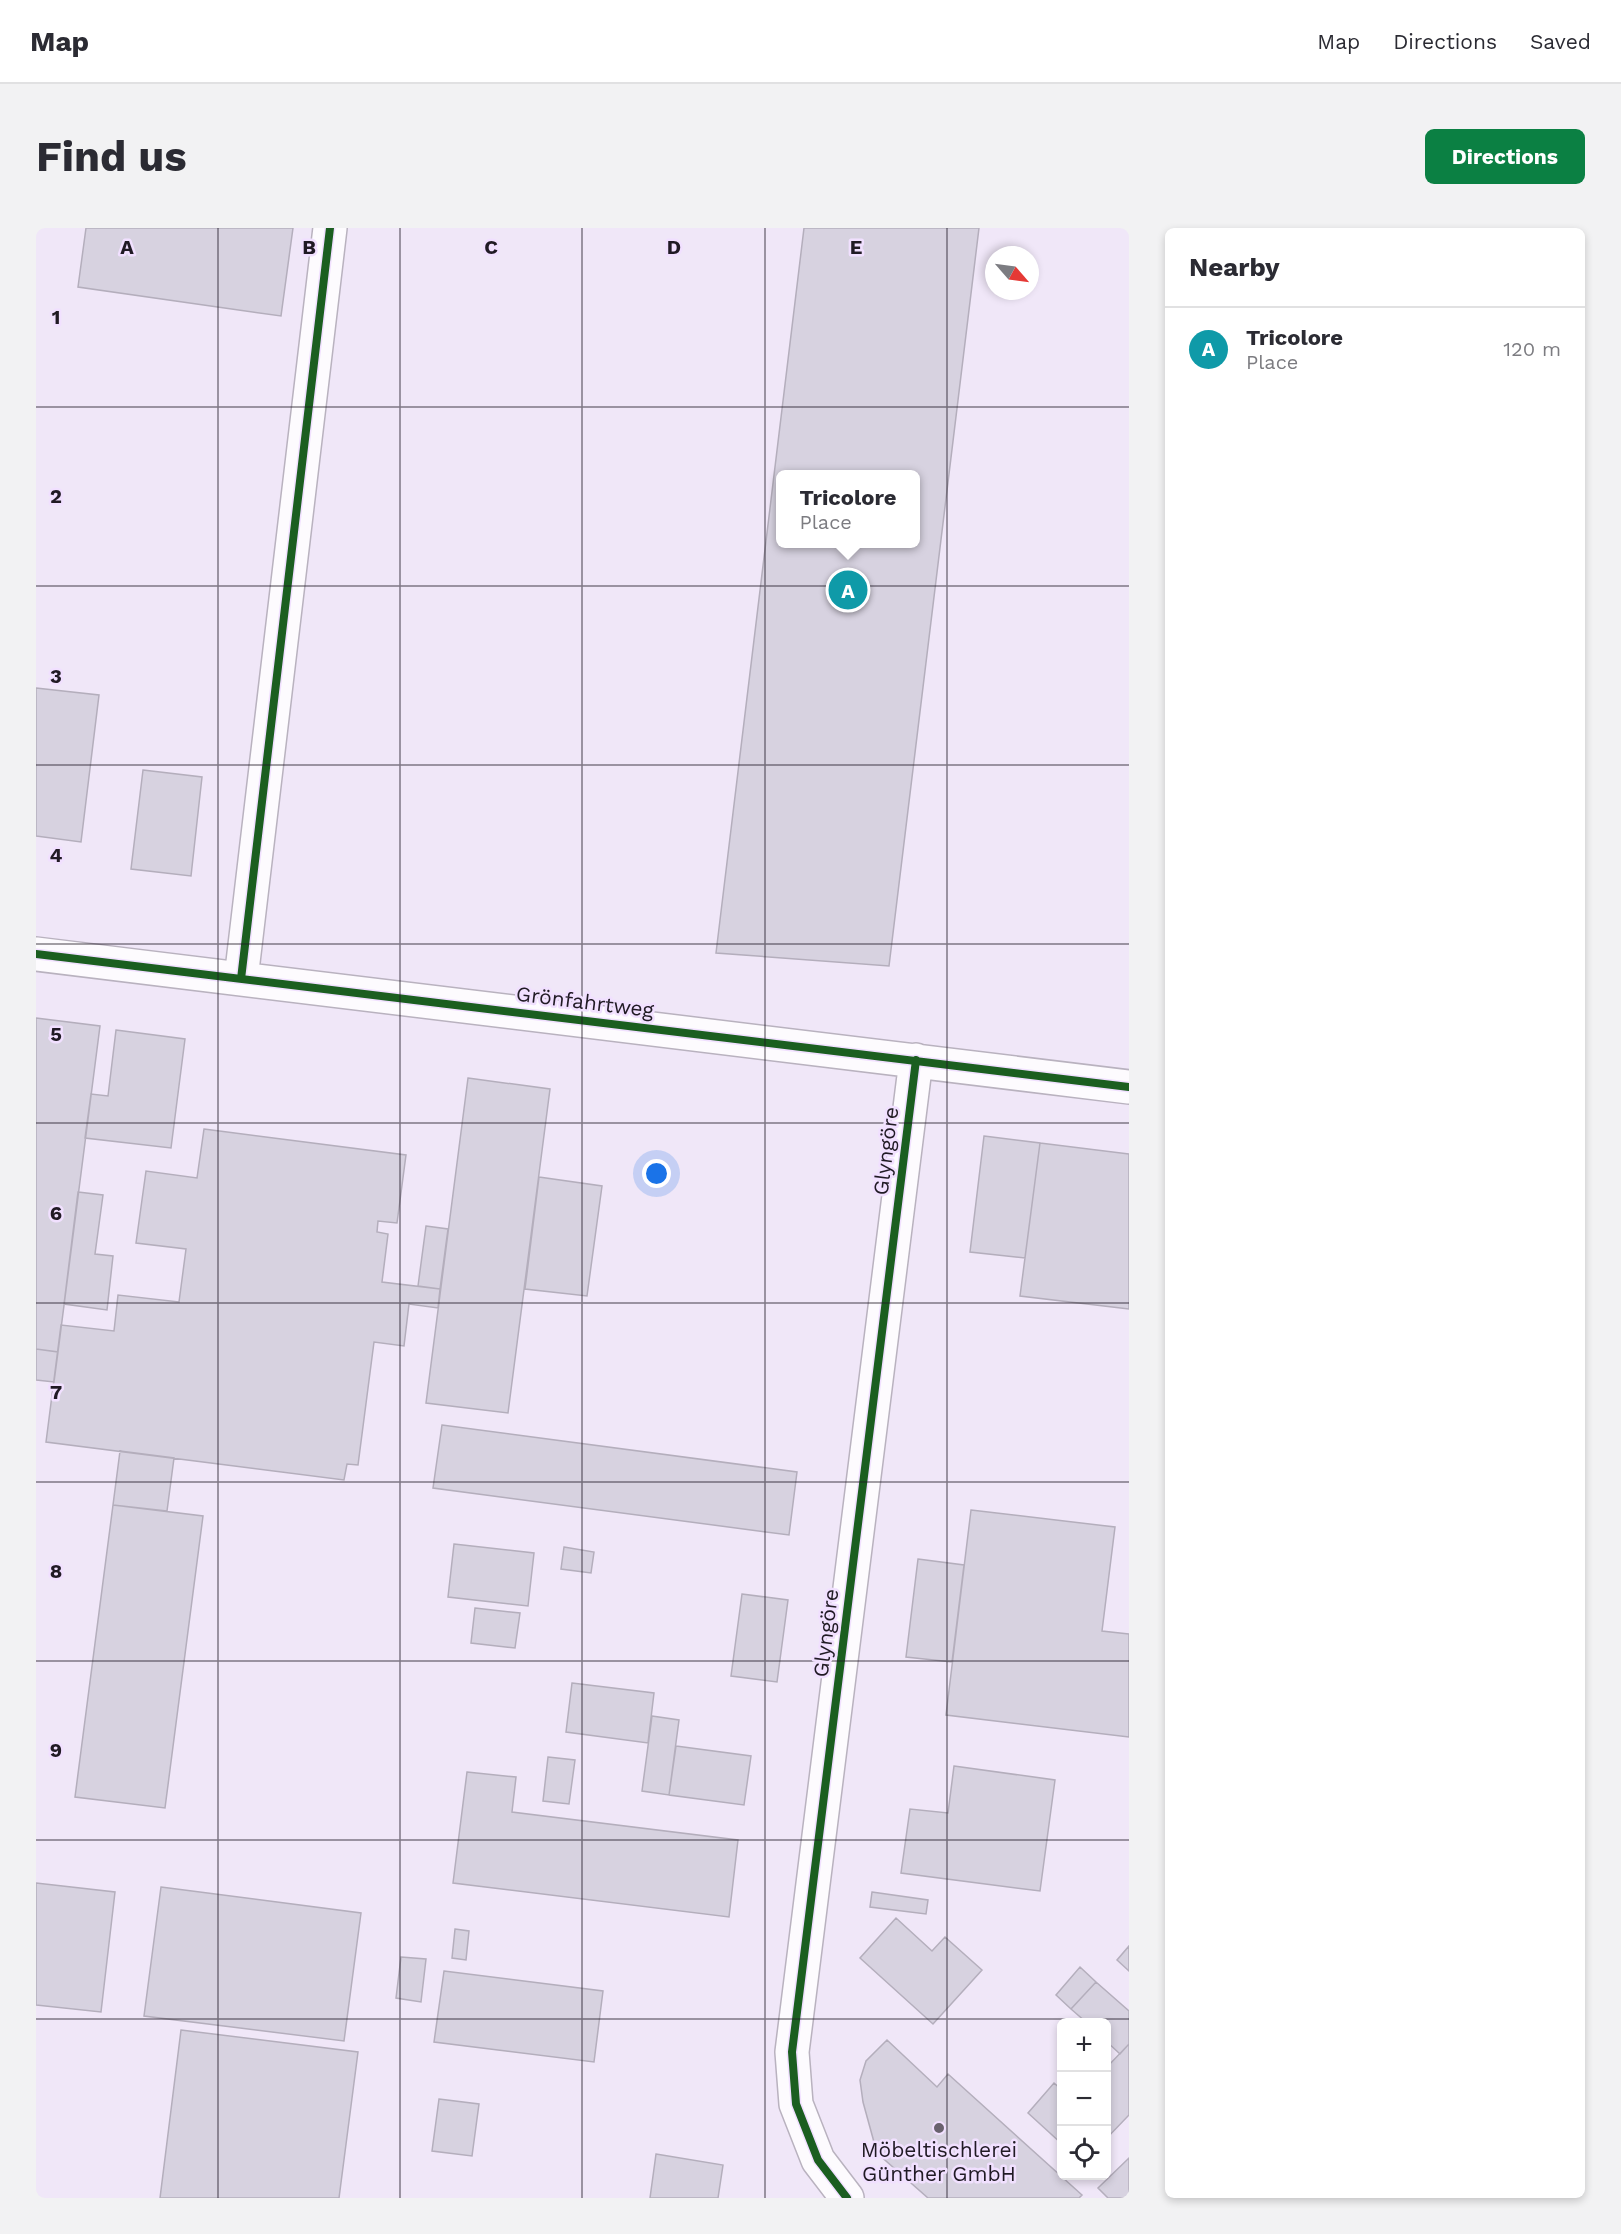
<!DOCTYPE html>
<html lang="en">
<head>
<meta charset="utf-8">
<style>
	:root { --surface:#fff; --page:#f2f2f3; --text:#2b2b33; --muted:#7c7c81; --line:#e1e1e2; --accent:#0b8043 }
	body { margin:0; font-family:"Work Sans",sans-serif; background:var(--page); color:var(--text) }
	.controls { position:absolute; right:18px; bottom:18px; display:grid; overflow:hidden; border-radius:9px; box-shadow:0 3px 9px #0003 }
	.controls button { width:54px; height:54px; display:grid; place-items:center; padding:0; border:0; border-bottom:2px solid var(--line); background:var(--surface); color:var(--text); font:30px sans-serif }
	.compass { position:absolute; left:949px; top:18px; width:54px; height:54px; border-radius:50%; background:var(--surface); box-shadow:0 3px 9px #0003; rotate:118deg }
	.you { position:absolute; left:621px; top:946px; width:21px; height:21px; margin:-15px; border:4px solid #fff; border-radius:50%; background:#1a73e8; box-shadow:0 0 0 9px #1a73e833 }
	.badge { display:grid; place-items:center; width:39px; height:39px; border-radius:50%; background:var(--accent); color:#fff; font-size:20px; font-weight:700 }
	.pin { position:absolute; translate:-50% -50%; border:3px solid #fff; box-shadow:0 2px 6px #0006 }
	.popup { position:absolute; left:740px; top:242px; width:144px; height:78px; box-sizing:border-box; display:grid; place-content:center; border-radius:9px; background:var(--surface); filter:drop-shadow(0 2px 4px #0005); font-size:20px; white-space:nowrap; color:var(--muted) }
	.popup b { font-size:22px; color:var(--text) }
	.popup::after { content:''; position:absolute; left:50%; top:100%; margin-left:-12px; border:12px solid transparent; border-top-color:var(--surface) }
	.list { margin:0; padding:0; list-style:none }
	h2 { display:flex; justify-content:space-between; align-items:center; height:78px; margin:0; padding:0 24px; font-size:26px }
	h2 small { font-size:20px; font-weight:400; color:var(--muted) }
	.list li { display:grid; grid-template-columns:39px 1fr auto; gap:18px; align-items:center; box-sizing:border-box; height:84px; padding:0 24px; border-top:2px solid var(--line) }
	.list b { display:block; font-size:22px; white-space:nowrap }
	.list p { margin:0; font-size:20px; white-space:nowrap; color:var(--muted) }
	.list em { font-size:20px; font-style:normal; color:var(--muted) }
	.icon { flex:none; width:33px; height:33px; fill:none; stroke:currentColor; stroke-width:2; stroke-linecap:round; stroke-linejoin:round }
	.map { position:relative; flex:none; width:1093px; height:1970px; overflow:hidden; border-radius:9px }
	header { display:flex; align-items:center; gap:36px; box-sizing:border-box; height:84px; padding:0 30px; background:var(--surface); border-bottom:2px solid var(--line) }
	header strong { font-size:28px }
	nav { display:flex; gap:33px; margin-inline-start:auto; font-size:21px }
	.intro { display:flex; align-items:center; justify-content:space-between; box-sizing:border-box; height:144px; padding:0 36px }
	h1 { margin:0; font-size:42px }
	.button { padding:15px 27px; border-radius:9px; background:var(--accent); color:#fff; font-size:21px; font-weight:700 }
	main { display:flex; gap:36px; padding:0 36px }
	aside { flex:1; background:var(--surface); border-radius:9px; box-shadow:0 3px 9px #0003 }
	.map>svg:first-child { display:block }
	.building { fill:#d7d2e0; stroke:#b4aebc; stroke-width:1.5; fill-rule:evenodd }
	.lines { fill:none; stroke-linecap:round; stroke-linejoin:round }
	.minor-casing { stroke:#b9b2bf; stroke-width:36 }
	.minor { stroke:#fdfbfe; stroke-width:33 }
	.cycleway-casing { stroke:#f1e0ff; stroke-width:11 }
	.cycleway { stroke:#1b5e20; stroke-width:8 }
	.grid { fill:none; stroke:#201a24; stroke-width:1.5; stroke-opacity:0.55 }
	.poi-dot { fill:#69626e; stroke:#f1e0ff; stroke-width:2 }
	.labels { text-anchor:middle; stroke-width:5; stroke-linejoin:round; paint-order:stroke }
	.street-label { font-size:21px; fill:#201a24; stroke:#f1e0ff }
	.poi-label { font-size:21px; fill:#201a24; stroke:#f1e0ff }
	.grid-label { font-size:20px; text-anchor:middle; font-weight:bold; fill:#201a24; stroke:#f1e0ff; stroke-width:5; stroke-linejoin:round; paint-order:stroke }
</style>
</head>
<body>
<header>
<strong>Map</strong>
<nav><a>Map</a><a>Directions</a><a>Saved</a></nav>
</header>
<div class="intro"><h1>Find us</h1><a class="button">Directions</a></div>
<main>
<div class="map">
<svg width="1093" height="1970" viewBox="0 0 1093 1970">
	<rect width="100%" height="100%" fill="#f0e7f8"/>
	<path class="building" d="M50,0H257L245,88L42,59Z
		M768,0H943L853,738L680,725ZM744,246H880V316H744Z
		M0,460L63,467L45,614L0,608Z
		M107,542L166,549L155,648L95,641Z
		M0,790L64,798L22,1124L0,1121Z
		M80,802L149,811L135,920L49,910L55,866L72,868Z
		M432,850L514,861L472,1185L390,1175Z
		M168,901L370,927L361,995L342,993L341,1004L352,1006L346,1054L404,1061L402,1080L373,1076L368,1118L338,1114L322,1237L311,1236L308,1252L10,1214L25,1097L78,1103L82,1067L143,1074L150,1021L100,1015L110,943L161,950Z
		M948,908L1004,915L989,1030L934,1024Z
		M1004,915L1093,926V1081L984,1068Z
		M503,949L566,958L551,1068L489,1061Z
		M42,964L67,967L59,1026L77,1028L71,1082L28,1076Z
		M390,998L412,1001L404,1061L382,1058Z
		M0,1121L22,1124L18,1154L0,1152Z
		M406,1197L761,1244L753,1307L397,1260Z
		M84,1223L138,1230L131,1283L77,1277Z
		M77,1277L167,1288L129,1580L39,1569Z
		M935,1282L1079,1299L1066,1403L1093,1406V1509L910,1487Z
		M418,1316L498,1325L492,1378L412,1369Z
		M528,1319L558,1324L555,1345L525,1341Z
		M882,1331L928,1337L916,1434L870,1429Z
		M706,1366L752,1372L741,1454L695,1448Z
		M439,1380L484,1385L479,1420L435,1415Z
		M536,1455L618,1465L612,1515L530,1504Z
		M616,1488L643,1492L633,1567L606,1563Z
		M640,1518L715,1528L708,1577L633,1567Z
		M512,1529L539,1532L533,1576L507,1573Z
		M918,1538L1019,1552L1004,1663L865,1645L874,1581L912,1585Z
		M431,1544L480,1549L476,1584L702,1612L693,1689L417,1655Z
		M0,1655L79,1664L65,1784L0,1777Z
		M125,1659L325,1685L308,1813L108,1788Z
		M836,1664L892,1672L890,1686L834,1679Z
		M860,1690L896,1723L909,1709L946,1742L897,1796L824,1730Z
		M419,1701L433,1703L430,1732L416,1730Z
		M1093,1718V1743L1081,1732Z
		M365,1729L390,1731L385,1774L360,1770Z
		M1044,1739L1060,1754L1035,1781L1020,1767Z
		M408,1743L567,1763L558,1834L398,1814Z
		M1060,1754L1093,1783V1816L1084,1826L1070,1813V1794H1050L1035,1781Z
		M145,1802L322,1824L303,1970H124Z
		M851,1812L901,1859L912,1846L1046,1967L1043,1970H892L841,1925L827,1874L824,1852L830,1833Z
		M1093,1816V1887L1070,1911V1840Z
		M1018,1855L1026,1862V1916L992,1885Z
		M403,1871L443,1876L436,1928L396,1923Z
		M620,1926L687,1937L682,1970H614Z
		M1093,1930V1970H1072L1062,1960Z"/>
	<g class="lines">
		<defs>
			<path id="minor" d="M0,726L1093,859
				M205,751L294,0
				M811,1970L782,1932L760,1876L756,1824L880,832"/>
		</defs>
		<use href="#minor" class="minor-casing"/>
		<use href="#minor" class="minor"/>
		<defs>
			<path id="cycleway" d="M0,726L1093,859
				M205,751L294,0
				M811,1970L782,1932L760,1876L756,1824L880,832"/>
		</defs>
		<use href="#cycleway" class="cycleway-casing"/>
		<use href="#cycleway" class="cycleway"/>
	</g>
	<path class="grid" d="M182,0V1970M364,0V1970M546,0V1970M729,0V1970M911,0V1970M0,179H1093M0,358H1093M0,537H1093M0,716H1093M0,895H1093M0,1075H1093M0,1254H1093M0,1433H1093M0,1612H1093M0,1791H1093"/>
	<circle class="poi-dot" cx="903" cy="1900" r="6"/>
	<g class="labels">
		<g class="street-label">
			<text transform="translate(549 774) rotate(7)" y="7">Grönfahrtweg</text>
			<text transform="translate(850 923) rotate(-83)" y="7">Glyngöre</text>
			<text transform="translate(790 1405) rotate(-83)" y="7">Glyngöre</text>
		</g>
		<g class="poi-label">
			<text x="903" y="1929">Möbeltischlerei<tspan x="903" dy="24">Günther GmbH</tspan></text>
		</g>
	</g>
	<g class="grid-label">
		<text x="91" y="26">A</text>
		<text x="273" y="26">B</text>
		<text x="455" y="26">C</text>
		<text x="638" y="26">D</text>
		<text x="820" y="26">E</text>
		<text x="20" y="96">1</text>
		<text x="20" y="275">2</text>
		<text x="20" y="455">3</text>
		<text x="20" y="634">4</text>
		<text x="20" y="813">5</text>
		<text x="20" y="992">6</text>
		<text x="20" y="1171">7</text>
		<text x="20" y="1350">8</text>
		<text x="20" y="1529">9</text>
	</g>
</svg>
<div class="controls">
<button>+</button>
<button>−</button>
<button><svg class="icon" aria-label="locate" viewBox="0 0 24 24"><circle cx="12" cy="12" r="6"/><path d="M12 2v4M12 18v4M2 12h4M18 12h4"/></svg></button>
</div>
<svg class="compass" viewBox="-18 -18 36 36"><path d="M0-13l5 13h-10z" fill="#e53935"/><path d="M0 13l5-13h-10z" fill="#7c7c81"/></svg>
<div class="you"></div>
<div class="pin badge" style="left:812px;top:362px;background:#0f9aa8">A</div>
<div class="popup"><b>Tricolore</b>Place</div>
</div>
<aside>
<h2>Nearby<small></small></h2>
<ul class="list">
<li><span class="badge" style="background:#0f9aa8">A</span><div><b>Tricolore</b><p>Place</p></div><em>120 m</em></li>
</ul>
</aside>
</main>
</body>
</html>
